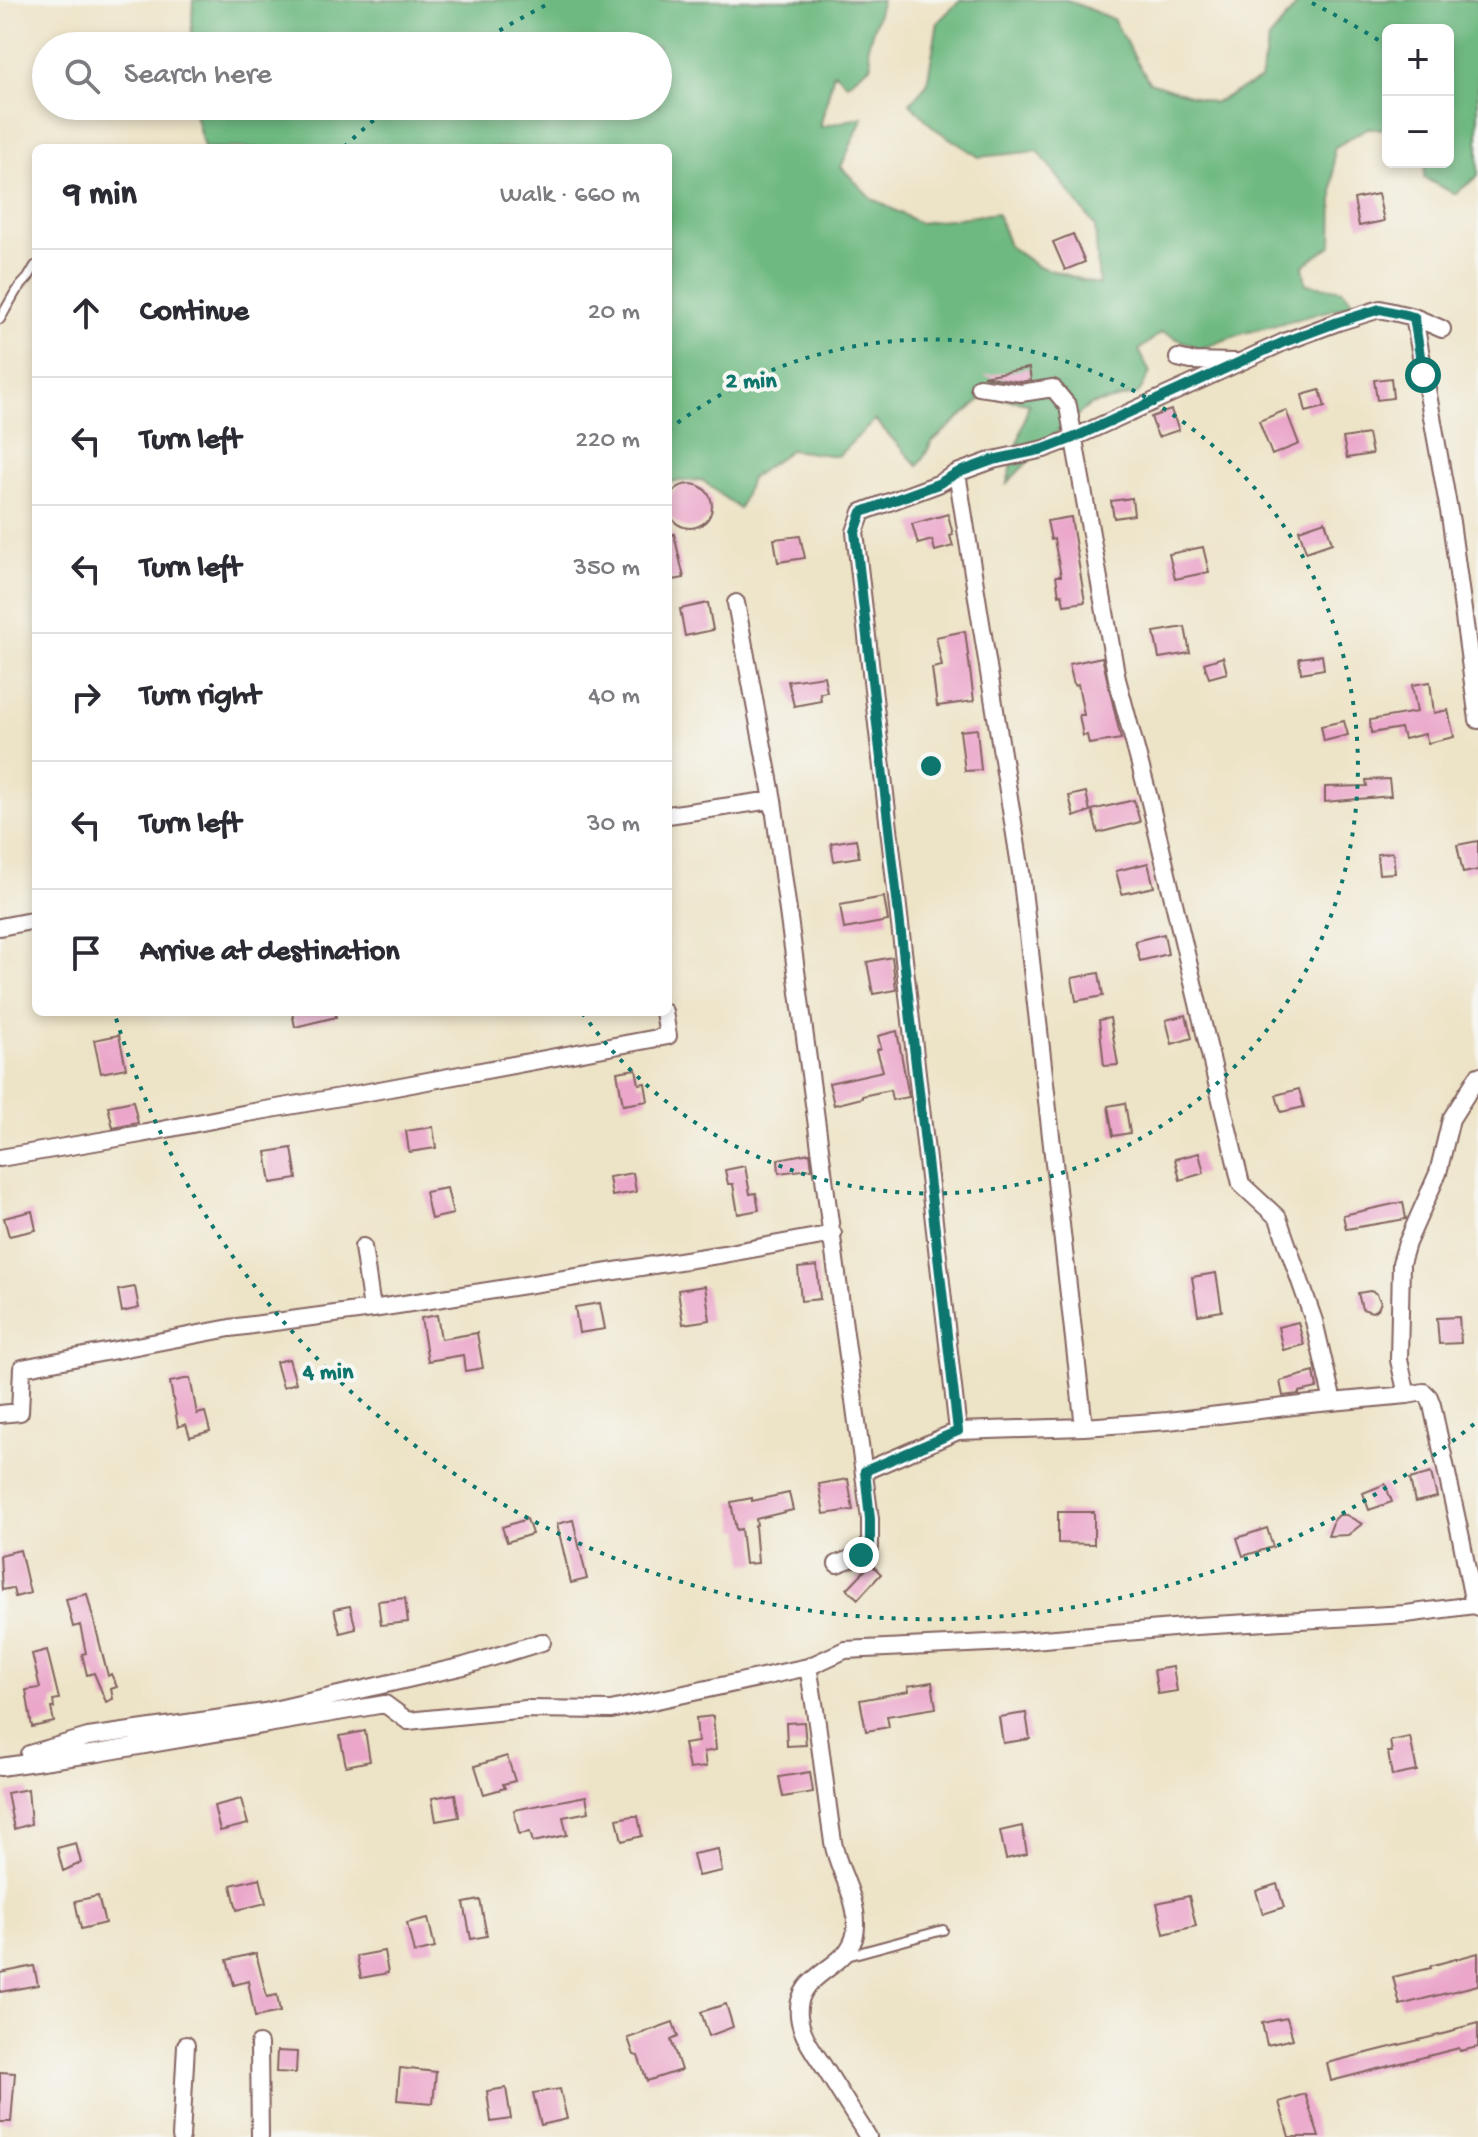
<!DOCTYPE html>
<html lang="en">
<head>
<meta charset="utf-8">
<style>
	:root { --surface:#fff; --page:#f7f7f7; --text:#2b2b33; --muted:#7c7c81; --line:#e1e1e2 }
	body { margin:0; font-family:"Gochi Hand",sans-serif; background:var(--page); color:var(--text) }
	.controls { position:absolute; right:24px; top:24px; display:grid; overflow:hidden; border-radius:12px; box-shadow:0 4px 12px #0003 }
	.controls button { width:72px; height:72px; display:grid; place-items:center; padding:0; border:0; border-bottom:2px solid var(--line); background:var(--surface); color:var(--text); font:40px sans-serif }
	.stop { position:absolute; width:24px; height:24px; margin:-18px; border:6px solid #0f766e; border-radius:50%; background:#fff }
	.stop.end { background:#0f766e; border-color:#fff; box-shadow:0 2px 8px #0008 }
	.list { margin:0; padding:0; list-style:none }
	h2 { display:flex; justify-content:space-between; align-items:center; height:104px; margin:0; padding:0 32px; font-size:34px }
	h2 small { font-size:26px; font-weight:400; color:var(--muted) }
	.list li { display:grid; grid-template-columns:52px 1fr auto; gap:24px; align-items:center; box-sizing:border-box; height:128px; padding:0 32px; border-top:2px solid var(--line) }
	.list b { display:block; font-size:30px; white-space:nowrap }
	.list em { font-size:26px; font-style:normal; color:var(--muted) }
	.icon { flex:none; width:44px; height:44px; fill:none; stroke:currentColor; stroke-width:2; stroke-linecap:round; stroke-linejoin:round }
	.map { position:relative; flex:none; width:1478px; height:2137px; overflow:hidden }
	.search { position:absolute; background:var(--surface); box-shadow:0 4px 12px #0003; left:32px; top:32px; width:640px; height:88px; display:flex; align-items:center; gap:20px; box-sizing:border-box; padding:0 28px; border-radius:44px; color:var(--muted); font-size:30px }
	.panel { position:absolute; background:var(--surface); box-shadow:0 4px 12px #0003; left:32px; top:144px; width:640px; height:872px; border-radius:12px }
	.map>svg:first-child { display:block }
	.forest { fill:#6eb981; stroke:#5c6c56; stroke-width:2 }
	.building { fill:#eba7ca }
	.lines { fill:none; stroke-linecap:round; stroke-linejoin:round }
	.lane-casing { stroke:#836461; stroke-width:12 }
	.street-casing { stroke:#836461; stroke-width:20 }
	.lane { stroke:#fff; stroke-width:8 }
	.street { stroke:#fff; stroke-width:16 }
	.route { stroke:#0f766e; stroke-width:10 }
	.ring { fill:none; stroke:#0f766e; stroke-width:4; stroke-dasharray:4 8 }
	.centre { fill:#0f766e; stroke:#f6f6f2; stroke-width:4 }
	.ring-label { font-size:24px; text-anchor:middle; font-weight:bold; fill:#0f766e; stroke:#f6f6f2; stroke-width:8; stroke-linejoin:round; paint-order:stroke }
</style>
</head>
<body>
<div class="map">
<svg width="1478" height="2137" viewBox="0 0 1478 2137">
	<rect width="100%" height="100%" fill="#f6f6f2"/>
	<filter id="ink" filterUnits="userSpaceOnUse"><feTurbulence type="fractalNoise" baseFrequency=".0125" numOctaves="2"/><feDisplacementMap in="SourceGraphic" scale="16" xChannelSelector="R" yChannelSelector="G"/><feConvolveMatrix kernelMatrix="1 2 1 2 8 2 1 2 1" color-interpolation-filters="sRGB"/></filter>
	<filter id="wash" filterUnits="userSpaceOnUse"><feTurbulence type="fractalNoise" baseFrequency=".006" numOctaves="4" result="noise"/><feDisplacementMap in="SourceGraphic" scale="32" xChannelSelector="R" yChannelSelector="G"/><feGaussianBlur stdDeviation="1.8" result="paint"/><feColorMatrix in="noise" values="0 0 0 0 0 0 0 0 0 0 0 0 0 0 0 0 0 1.4 0 .05"/><feComposite in="paint" operator="in"/></filter>
	<g filter="url(#wash)">
		<rect width="100%" height="100%" fill="#ede3c6"/>
		<path class="forest" d="M193,0H882L868,46L871,65L847,84L834,72L820,127L863,117L841,167L871,198L919,223L997,213L1009,246L1037,266L1099,285L1095,226L1038,151L979,157L934,128L910,103L927,84L938,22L960,0H1067L1113,19L1149,82L1214,103L1260,80L1269,39L1301,0H1478V176L1455,194L1424,178L1425,162H1448V30H1388V129L1367,128L1334,148L1332,245L1303,266L1306,284L1343,290L1354,304L1241,334L1200,349L1162,332L1139,350L1150,373L1138,394L1090,405L1057,432L1007,483L1029,403L985,396L933,441L918,466L875,420L838,456L790,450L751,478L739,509L702,480L668,482V148H204L193,106H658V46H191Z"/>
		<g id="blocks">
			<path class="building" d="M1378,194L1384,221L1359,226L1354,199Z
				M1073,234L1085,262L1065,270L1053,242Z
				M1029,368L1031,380L1021,382L983,376Z
				M1391,378L1393,398L1377,400L1374,380Z
				M1320,390L1325,407L1306,412L1302,395Z
				M1171,410L1179,430L1158,437L1151,417Z
				M1286,410L1299,444L1272,455L1259,421Z
				M1368,434L1372,454L1347,458L1343,438Z
				M668 506a22 22 0 1 1 44 0a22 22 0 1 1-44 0Z
				M1132,498L1134,515L1114,518L1111,501Z
				M948,514L953,535L950,536L953,546L935,551L932,540L918,544L912,524Z
				M1071,517L1085,602L1064,605L1062,594L1059,595L1056,576H1061L1054,539L1051,540L1047,521Z
				M1325,521L1332,543L1306,552L1299,530Z
				M674,534L684,578L668,581V535Z
				M800,536L805,558L778,562L774,539Z
				M1203,547L1209,572L1175,579L1169,554Z
				M708,603L713,630L685,636L680,609Z
				M1185,627L1190,653L1159,658L1154,632Z
				M965,631L974,701L937,706L932,668L942,666L936,637Z
				M1322,655L1324,669L1301,673L1299,658Z
				M1102,657L1121,739L1089,744L1087,735L1083,736L1079,715H1084L1078,684L1074,685L1069,664Z
				M1223,657L1227,673L1209,678L1204,663Z
				M824,676L827,692L820,693L821,701L794,706L788,681Z
				M1430,682L1434,713L1448,710L1454,737L1428,743L1425,734L1404,739L1401,728L1371,733L1370,720L1417,712L1412,685Z
				M1344,721L1348,735L1324,741L1321,726Z
				M977,729L981,770L965,771L960,731Z
				M1389,779L1391,796L1325,802V787L1367,786L1366,780Z
				M1086,792L1090,811L1074,817L1069,796Z
				M1134,800L1140,822L1098,833L1092,810Z
				M856,839L859,857L834,861L831,843Z
				M1478,841V870L1463,873L1457,845Z
				M1393,852L1395,873L1379,874L1377,854Z
				M1148,863L1154,887L1122,894L1116,871Z
				M884,897L888,921L844,929L840,905Z
				M1164,934L1168,954L1140,961L1135,941Z
				M892,957L896,990L873,994L867,962Z
				M1099,973L1103,996L1076,1001L1072,978Z
				M292,1012H335L336,1017L295,1027Z
				M1186,1015L1192,1038L1172,1044L1166,1020Z
				M1110,1018L1118,1065L1104,1066L1099,1020Z
				M897,1031L909,1097L892,1100L890,1090L862,1096V1098L834,1105L829,1083L883,1071L877,1050L881,1048L878,1036Z
				M119,1035L126,1068L101,1073L94,1040Z
				M636,1069L639,1084L645,1083L648,1101L623,1105L617,1072Z
				M1299,1089L1304,1107L1281,1112L1276,1095Z
				M133,1101L138,1123L113,1128L108,1106Z
				M1125,1103L1130,1133L1113,1136L1108,1106Z
				M433,1127L436,1148L409,1152L406,1131Z
				M292,1148L297,1179L271,1183L266,1152Z
				M810,1153L812,1169L779,1173L778,1159Z
				M1199,1153L1204,1173L1180,1180L1175,1159Z
				M745,1166L750,1194L756,1193L759,1210L738,1214L733,1184H728L725,1170Z
				M633,1173L636,1192L612,1196L609,1177Z
				M447,1188L453,1214L431,1219L425,1192Z
				M1403,1202L1406,1219L1346,1229L1343,1215Z
				M32,1211L36,1230L9,1236L4,1218Z
				M817,1266L820,1299L801,1301L798,1268Z
				M1216,1273L1222,1311L1198,1315L1192,1277Z
				M705,1286L710,1320L683,1324L678,1290Z
				M135,1287L139,1308L122,1312L118,1290Z
				M1370,1291L1376,1293L1381,1302L1378,1309L1372,1312L1362,1309L1358,1293Z
				M600,1303L605,1329L579,1333L575,1307Z
				M437,1315L441,1339L477,1333L483,1368L465,1371L463,1355L428,1361L421,1318Z
				M1459,1317L1461,1343L1439,1344L1437,1318Z
				M1298,1322L1304,1345L1283,1350L1278,1327Z
				M289,1359L296,1383L283,1387L276,1362Z
				M1314,1372L1317,1388L1299,1392V1394L1283,1396L1280,1381Z
				M190,1378L197,1414L205,1412L210,1431L190,1437L186,1424L178,1427L170,1382Z
				M1431,1473L1437,1497L1415,1502L1410,1479Z
				M848,1479L853,1510L824,1514L819,1484Z
				M1385,1484L1392,1502L1369,1510L1363,1493Z
				M789,1493L793,1510L756,1519L757,1525L755,1526L758,1563L745,1564L741,1529L736,1530L731,1502L752,1498V1501Z
				M1058,1512H1094V1544L1058,1543Z
				M1339,1515H1346L1362,1524L1348,1535L1328,1536L1334,1520Z
				M527,1519L532,1534L507,1542L502,1527Z
				M573,1520L587,1579L571,1583L557,1524Z
				M1267,1528L1273,1547L1243,1556L1237,1538Z
				M20,1550L30,1593L15,1597L13,1588L2,1590L0,1555Z
				M871,1564L881,1574L858,1599L847,1589Z
				M87,1594L108,1676L111,1674L117,1687L111,1689L113,1699L106,1702L94,1673L87,1675L82,1654L86,1653L80,1625L73,1627L66,1599Z
				M405,1598L408,1622L381,1625L378,1601Z
				M350,1606L356,1629L340,1633L334,1609Z
				M47,1650L59,1699L53,1700L54,1708H51L54,1722L32,1727L26,1690L40,1688L32,1654Z
				M1173,1667L1177,1691L1158,1694L1154,1670Z
				M932,1682L936,1708L887,1716L889,1727L866,1731L860,1700L909,1691L908,1686Z
				M1026,1713L1030,1739L1003,1743L999,1717Z
				M713,1716L716,1750L704,1752L706,1767L689,1769L684,1744L698,1742L696,1718Z
				M804,1722L806,1745L787,1746L786,1723Z
				M365,1731L370,1761L346,1766L340,1736Z
				M1410,1737L1417,1771L1392,1776L1388,1752H1392L1390,1741Z
				M507,1756L515,1781L503,1784L505,1788L484,1794L475,1766Z
				M810,1772L813,1792L783,1797L779,1777Z
				M28,1789L31,1824L14,1829L7,1793Z
				M455,1794L459,1817L436,1821L432,1798Z
				M586,1796L589,1812L563,1817L567,1835L533,1842L530,1832L519,1834L514,1810Z
				M241,1799L248,1824L220,1831L214,1806Z
				M632,1816H638L642,1836L622,1841L617,1819Z
				M1022,1826L1027,1854L1006,1859L1000,1831Z
				M76,1843L81,1863L63,1871L57,1848Z
				M718,1849L722,1871L698,1876L693,1854Z
				M260,1878L266,1903L237,1910L231,1885Z
				M1277,1884L1284,1907L1263,1914L1256,1891Z
				M98,1896L105,1923L81,1929L75,1901Z
				M1189,1896L1196,1926L1164,1934L1157,1903Z
				M480,1900L487,1936L471,1939L464,1903Z
				M428,1918L435,1948L414,1953L407,1923Z
				M384,1951L388,1973L361,1978L357,1956Z
				M256,1953L267,1997L277,1995L280,2012L255,2017L248,1981L234,1985L227,1960Z
				M1478,1953V1985L1400,2005L1393,1977L1431,1968L1430,1966Z
				M34,1966L38,1985L0,1992V1973Z
				M726,2004L733,2027L709,2036L701,2012Z
				M1287,2018L1293,2039L1267,2045L1262,2023Z
				M673,2022L678,2037L671,2040L681,2070L647,2081L638,2056L634,2055L628,2038Z
				M1478,2023V2047L1460,2051L1459,2048L1331,2081L1327,2063L1455,2031V2029Z
				M277,2051L297,2052L296,2073L276,2072Z
				M400,2068L436,2072L433,2103L397,2100Z
				M0,2072L15,2073L11,2122H0Z
				M506,2088L511,2119L491,2122L487,2091Z
				M560,2089L567,2119L541,2125L533,2093Z
				M1305,2094L1319,2137H1289L1279,2102Z"/>
		</g>
	</g>
	<g filter="url(#ink)">
		<use href="#blocks" fill-opacity="0" stroke="#836461" stroke-width="2"/>
		<g class="lines">
			<defs>
				<path id="lane" d="M0,319L16,291L28,278L35,266
					M847,1956L943,1930"/>
				<path id="street" d="M1414,317L1442,329
					M1178,358L1191,361L1235,362
					M979,387L1021,393L1053,388L1068,406L1117,679L1149,798L1241,1184L1278,1218L1314,1321L1333,1402
					M957,473L1021,872L1084,1427
					M736,603L773,800L870,1519V1547L861,1555L837,1564
					M668,815L773,800
					M0,927L36,920
					M0,1158L141,1134L248,1113L358,1094L668,1036L664,1012
					M363,1247L372,1309L724,1254L833,1234
					M0,1414L20,1412L22,1368L230,1328L372,1309
					M958,1431L855,532L862,512L938,484L957,473L993,460L1044,449L1073,438L1284,342L1338,322L1380,309L1414,317L1451,522L1478,720
					M865,1471L958,1431L1084,1427L1168,1421L1310,1404L1407,1395
					M1474,1605L1461,1538L1432,1405L1429,1397L1424,1392L1407,1395L1399,1360L1401,1263L1407,1243L1438,1173L1451,1119L1478,1076
					M808,1667C819,1725 824,1784 833,1842C838,1871 856,1894 856,1923C858,1971 794,1968 799,2016C801,2037 818,2057 829,2075C842,2096 855,2116 868,2137
					M29,1754L88,1737L265,1712L464,1666L542,1642
					M0,1767L98,1753L385,1704L408,1721L526,1709L611,1710L808,1667L845,1650L1009,1642L1196,1626L1406,1614L1474,1605L1478,1607
					M259,2044L260,2137
					M181,2137L186,2045"/>
			</defs>
			<use href="#lane" class="lane-casing"/>
			<use href="#street" class="street-casing"/>
			<use href="#lane" class="lane"/>
			<use href="#street" class="street"/>
		</g>
	</g>
	<g class="lines" filter="url(#ink)">
		<path class="route" d="M861,1555L870,1547V1519L865,1471L958,1431L855,532L862,512L938,484L957,473L993,460L1044,449L1073,438L1284,342L1338,322L1380,309L1414,317L1423,375"/>
	</g>
	<g class="ring">
		<path d="M668 430A427 427 0 1 1 583 1014"/>
		<path d="M1474 1424A853 853 0 0 1 115 1015M344 147A853 853 0 0 1 388 108M479 43A853 853 0 0 1 550 3M1312 3A853 853 0 0 1 1383 43"/>
	</g>
	<circle cx="931" cy="766" r="12" class="centre"/>
	<g class="ring-label">
		<text x="751" y="387">2 min</text>
		<text x="328" y="1378">4 min</text>
	</g>
</svg>
<div class="controls">
<button>+</button>
<button>−</button>
</div>
<div class="stop" style="left:1423px;top:375px"></div>
<div class="stop end" style="left:861px;top:1555px"></div>
<div class="search"><svg class="icon" aria-label="search" viewBox="0 0 24 24"><circle cx="10" cy="10" r="6"/><path d="M15 15l6 6"/></svg>Search here</div>
<section class="panel">
<h2>9 min<small>Walk · 660 m</small></h2>
<ul class="list">
<li><svg class="icon" aria-label="ahead" viewBox="0 0 24 24"><path d="M12 20V5M6 11l6-6 6 6"/></svg><div><b>Continue</b></div><em>20 m</em></li>
<li><svg class="icon" aria-label="left" viewBox="0 0 24 24"><path d="M17 20v-9H6M10 6l-5 5 5 5"/></svg><div><b>Turn left</b></div><em>220 m</em></li>
<li><svg class="icon" aria-label="left" viewBox="0 0 24 24"><path d="M17 20v-9H6M10 6l-5 5 5 5"/></svg><div><b>Turn left</b></div><em>350 m</em></li>
<li><svg class="icon" aria-label="right" viewBox="0 0 24 24"><path d="M7 20v-9h11M14 6l5 5-5 5"/></svg><div><b>Turn right</b></div><em>40 m</em></li>
<li><svg class="icon" aria-label="left" viewBox="0 0 24 24"><path d="M17 20v-9H6M10 6l-5 5 5 5"/></svg><div><b>Turn left</b></div><em>30 m</em></li>
<li><svg class="icon" aria-label="arrive" viewBox="0 0 24 24"><path d="M6 21V4h12l-3 4 3 4H6"/></svg><div><b>Arrive at destination</b></div></li>
</ul>
</section>
</div>
</body>
</html>
